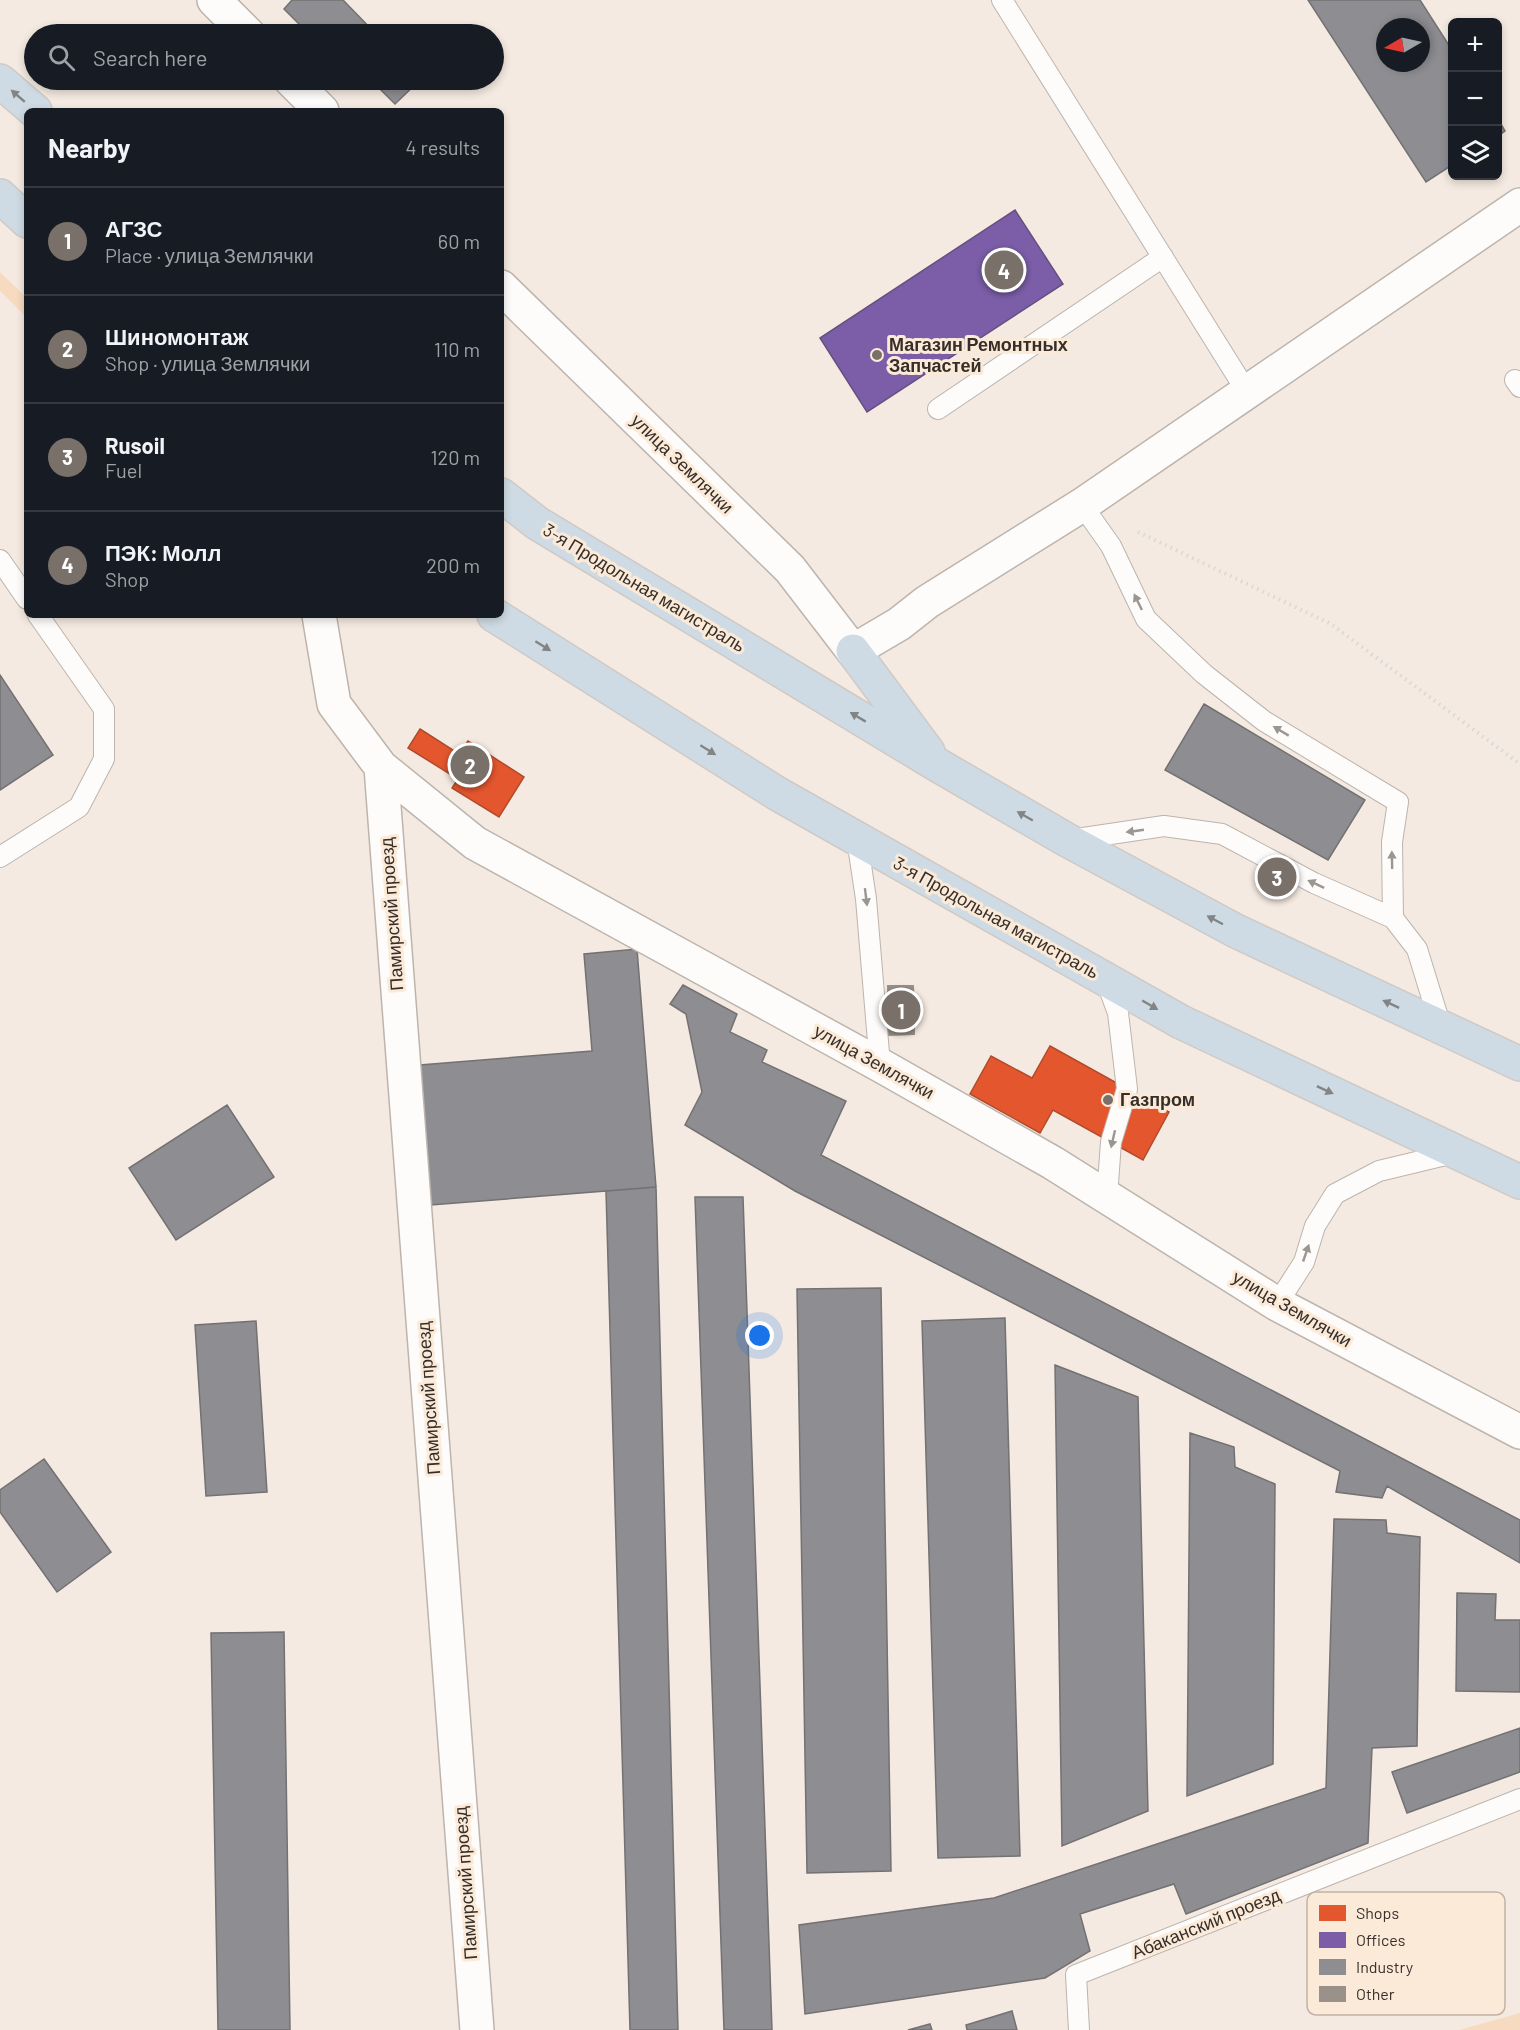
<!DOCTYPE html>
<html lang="en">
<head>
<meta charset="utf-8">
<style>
	:root { --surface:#171b24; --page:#242831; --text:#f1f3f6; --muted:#9ea1a6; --line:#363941; --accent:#787069 }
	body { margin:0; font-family:Barlow,sans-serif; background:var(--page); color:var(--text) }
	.controls { position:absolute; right:18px; top:18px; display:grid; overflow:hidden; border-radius:9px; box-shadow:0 3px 9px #0003 }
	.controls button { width:54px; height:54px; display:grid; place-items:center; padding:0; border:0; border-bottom:2px solid var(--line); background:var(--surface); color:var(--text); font:30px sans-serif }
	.compass { position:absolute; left:1376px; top:18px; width:54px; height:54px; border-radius:50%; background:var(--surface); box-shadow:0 3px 9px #0003; rotate:261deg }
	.you { position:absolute; left:760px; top:1336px; width:21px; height:21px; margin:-15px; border:4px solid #fff; border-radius:50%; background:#1a73e8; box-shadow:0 0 0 9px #1a73e833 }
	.badge { display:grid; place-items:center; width:39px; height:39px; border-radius:50%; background:var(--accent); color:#fff; font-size:20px; font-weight:700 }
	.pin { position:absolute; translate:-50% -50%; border:3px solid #fff; box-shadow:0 2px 6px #0006 }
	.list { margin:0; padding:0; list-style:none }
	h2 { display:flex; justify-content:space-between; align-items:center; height:78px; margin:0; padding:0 24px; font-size:26px }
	h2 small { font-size:20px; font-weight:400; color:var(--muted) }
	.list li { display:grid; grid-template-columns:39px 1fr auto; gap:18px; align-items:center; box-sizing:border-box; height:108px; padding:0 24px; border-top:2px solid var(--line) }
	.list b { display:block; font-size:22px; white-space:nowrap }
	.list p { margin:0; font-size:20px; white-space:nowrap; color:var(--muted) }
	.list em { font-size:20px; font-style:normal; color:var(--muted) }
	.icon { flex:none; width:33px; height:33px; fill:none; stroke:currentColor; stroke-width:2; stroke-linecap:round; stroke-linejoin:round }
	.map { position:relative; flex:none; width:1520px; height:2030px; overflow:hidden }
	.search { position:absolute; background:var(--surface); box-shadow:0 3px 9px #0003; left:24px; top:24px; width:480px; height:66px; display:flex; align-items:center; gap:15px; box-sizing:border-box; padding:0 21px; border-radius:33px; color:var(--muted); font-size:22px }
	.panel { position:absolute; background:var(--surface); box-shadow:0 3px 9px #0003; left:24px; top:108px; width:480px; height:510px; border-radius:9px }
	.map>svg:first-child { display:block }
	.green { fill:#f7dbc1 }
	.shops { fill:#e4572e; stroke:#b04b2c; stroke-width:1.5 }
	.offices { fill:#7b5ea7; stroke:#665081; stroke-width:1.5 }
	.industry { fill:#8d8d92; stroke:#737172; stroke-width:1.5; fill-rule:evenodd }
	.building { fill:#99918a }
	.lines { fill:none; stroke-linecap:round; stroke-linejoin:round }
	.lane-casing { stroke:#bcb4ad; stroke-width:22 }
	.street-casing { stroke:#bcb4ad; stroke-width:36 }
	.secondary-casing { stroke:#bcb4ad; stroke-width:36 }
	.highway-casing { stroke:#cfcac6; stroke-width:36 }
	.path { stroke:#dad7d4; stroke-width:4; stroke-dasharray:1.5 4.5; stroke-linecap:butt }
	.lane { stroke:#fdfcfa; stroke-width:20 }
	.street { stroke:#fdfcfa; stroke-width:33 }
	.secondary { stroke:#fdfcfa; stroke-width:33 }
	.highway { stroke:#cfdbe4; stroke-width:33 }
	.oneway { fill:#828586 }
	.oneway2 { fill:#9a9692 }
	.poi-dot { fill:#787069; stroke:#fcead9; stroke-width:2 }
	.labels { text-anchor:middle; stroke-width:6; stroke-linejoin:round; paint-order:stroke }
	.poi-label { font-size:18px; font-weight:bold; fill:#362f29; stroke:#fcead9; text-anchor:start }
	.street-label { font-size:18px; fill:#362f29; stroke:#fcead9 }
	.key { fill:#fcead9; stroke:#c1b2a4; stroke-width:1.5 }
	.key-label { font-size:16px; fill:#362f29 }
</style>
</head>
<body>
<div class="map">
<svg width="1520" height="2030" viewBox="0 0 1520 2030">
	<rect width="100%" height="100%" fill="#f4eae1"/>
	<path class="green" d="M0,272L27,298V318L0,291Z
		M1520,2013V2030H1459Z"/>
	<path class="shops" d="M420,729L459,754L468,741L524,777L499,817L452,788L458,779L408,748Z
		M1050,1046L1169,1112L1143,1160L1053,1110L1040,1133L970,1094L991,1056L1032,1078Z"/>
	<path class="offices" d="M1015,210L1063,284L867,412L820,338Z"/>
	<path class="industry" d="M292,0H343L376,34H309L284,9Z
		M1308,0H1420L1452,50V165L1426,182ZM1385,27H1421V63H1385Z
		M371,80H420L395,104Z
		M1498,119L1505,131L1498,136Z
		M0,675L53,755L0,790Z
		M1204,704L1365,800L1328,860L1165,770Z
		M637,949L656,1187L431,1205L420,1065L592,1051L584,954Z
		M683,985L737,1014L730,1032L767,1050L762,1062L846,1101L821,1155L1520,1520V1563L1387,1486L1382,1498L1336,1492L1340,1471L795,1191L685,1125L702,1092L686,1014L670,1004Z
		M227,1105L274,1177L176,1240L129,1168Z
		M656,1187L678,2030H630L606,1191Z
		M695,1197H743L772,2030H724Z
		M881,1288L891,1871L807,1873L797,1289Z
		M1005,1318L1020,1856L938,1858L922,1321Z
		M256,1321L267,1492L206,1496L195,1325Z
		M1055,1365L1138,1397L1148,1811L1062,1846Z
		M1190,1433L1234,1447L1235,1467L1275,1484L1273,1764L1187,1796Z
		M44,1459L111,1552L57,1592L0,1512V1490Z
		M1334,1519L1386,1520L1387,1533L1420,1537L1417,1746L1372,1748L1368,1843L1186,1914L1174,1884L1080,1914L1090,1951L1045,1978L805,2014L799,1925L994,1898L1326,1788Z
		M1457,1593L1496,1594L1495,1620H1520V1692L1456,1691Z
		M284,1632L290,2030H218L211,1633Z
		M1520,1728V1772L1407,1813L1392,1772Z
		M1012,2011L1017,2030H967L966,2025Z
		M930,2024L932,2030H908Z"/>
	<path class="building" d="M887,985H914L915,1035L888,1036Z"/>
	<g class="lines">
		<defs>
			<path id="lane" d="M1002,0L1247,392
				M1515,380L1520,387
				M938,409L1163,257
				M1082,505L1111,546L1146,619L1204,674L1264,721L1398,802L1392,842L1393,918
				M0,560L27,599
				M857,839L866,899L880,1065
				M1070,840L1164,826L1222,834L1314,883L1393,918L1417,949L1441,1027
				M0,857L79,807L104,759V709L38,615
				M1106,980L1118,1013L1127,1089L1111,1142L1107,1197
				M1277,1304L1304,1262L1315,1226L1335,1194L1379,1171L1458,1152
				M1079,2030L1076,1975L1520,1799"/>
			<path id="street" d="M319,615L334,704L381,767L475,843L880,1065L1053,1163L1277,1304L1520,1432
				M853,651L899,624L927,602L1082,505L1520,205
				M381,767L477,2030"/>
			<path id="secondary" d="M214,0L248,34
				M291,80L322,111
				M501,287L790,569L853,651"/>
			<path id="highway" d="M0,81L35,111
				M0,196L27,221
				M501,495L537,523L936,764L1067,840L1236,931L1520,1064
				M494,615L778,794L1181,1022L1520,1182
				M853,651L928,752"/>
		</defs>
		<use href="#lane" class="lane-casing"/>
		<use href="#street" class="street-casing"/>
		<use href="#secondary" class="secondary-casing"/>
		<use href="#highway" class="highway-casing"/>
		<path class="path" d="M1138,532L1331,624L1520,764"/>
		<use href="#lane" class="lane"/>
		<use href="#street" class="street"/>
		<use href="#secondary" class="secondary"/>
		<use href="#highway" class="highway"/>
	</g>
	<defs><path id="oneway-solid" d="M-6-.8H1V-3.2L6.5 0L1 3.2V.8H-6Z" transform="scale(1.5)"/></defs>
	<g class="oneway">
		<use href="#oneway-solid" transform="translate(18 96) rotate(-139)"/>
		<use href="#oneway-solid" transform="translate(543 646) rotate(32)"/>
		<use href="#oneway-solid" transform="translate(858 717) rotate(-149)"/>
		<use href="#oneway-solid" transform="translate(708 750) rotate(32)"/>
		<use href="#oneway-solid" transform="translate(1025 816) rotate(-150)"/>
		<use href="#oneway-solid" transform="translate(1215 920) rotate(-152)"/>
		<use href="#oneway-solid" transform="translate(1391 1004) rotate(-155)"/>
		<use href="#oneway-solid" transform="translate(1150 1005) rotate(30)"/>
		<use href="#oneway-solid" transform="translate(1325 1090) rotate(25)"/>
	</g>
	<g class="oneway2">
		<use href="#oneway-solid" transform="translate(1138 602) rotate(-116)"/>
		<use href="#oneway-solid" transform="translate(1281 731) rotate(-149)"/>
		<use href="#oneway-solid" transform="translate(1135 831) rotate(172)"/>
		<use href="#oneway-solid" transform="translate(1392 860) rotate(-91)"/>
		<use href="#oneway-solid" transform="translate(1316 884) rotate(-155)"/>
		<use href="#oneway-solid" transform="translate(866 897) rotate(83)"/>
		<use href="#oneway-solid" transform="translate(1113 1139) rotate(103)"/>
		<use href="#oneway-solid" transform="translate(1306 1253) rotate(-71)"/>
	</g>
	<g class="poi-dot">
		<circle cx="877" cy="355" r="6"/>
		<circle cx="1108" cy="1100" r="6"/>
	</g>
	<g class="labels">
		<g class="poi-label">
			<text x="889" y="351">Магазин Ремонтных<tspan x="889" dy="21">Запчастей</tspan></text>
			<text x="1120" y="1106">Газпром</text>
		</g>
		<g class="street-label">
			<text transform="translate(682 464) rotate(44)" y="6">улица Землячки</text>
			<text transform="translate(644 588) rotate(31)" y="6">3-я Продольная магистраль</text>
			<text transform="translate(392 914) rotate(-94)" y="6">Памирский проезд</text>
			<text transform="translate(996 918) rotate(29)" y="6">3-я Продольная магистраль</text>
			<text transform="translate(874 1062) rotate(29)" y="6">улица Землячки</text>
			<text transform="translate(1292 1309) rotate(30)" y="6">улица Землячки</text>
			<text transform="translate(429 1398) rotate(-94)" y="6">Памирский проезд</text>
			<text transform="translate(466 1883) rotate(-94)" y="6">Памирский проезд</text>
			<text transform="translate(1206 1924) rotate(-22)" y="6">Абаканский проезд</text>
		</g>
	</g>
	<rect x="1307" y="1892" width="198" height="123" rx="9" class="key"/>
	<rect x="1319" y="1905" width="27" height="16" fill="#e4572e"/>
	<rect x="1319" y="1932" width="27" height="16" fill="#7b5ea7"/>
	<rect x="1319" y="1959" width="27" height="16" fill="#8d8d92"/>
	<rect x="1319" y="1986" width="27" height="16" fill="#99918a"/>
	<g class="key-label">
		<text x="1356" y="1919">Shops</text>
		<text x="1356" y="1946">Offices</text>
		<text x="1356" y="1973">Industry</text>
		<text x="1356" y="2000">Other</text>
	</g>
</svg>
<div class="controls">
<button>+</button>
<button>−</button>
<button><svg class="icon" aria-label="layers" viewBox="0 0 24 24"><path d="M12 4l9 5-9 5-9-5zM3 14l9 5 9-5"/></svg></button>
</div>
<svg class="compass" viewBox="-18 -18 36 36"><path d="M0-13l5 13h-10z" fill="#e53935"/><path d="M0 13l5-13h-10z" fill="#9ea1a6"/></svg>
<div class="you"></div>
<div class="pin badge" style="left:901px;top:1010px">1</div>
<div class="pin badge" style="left:470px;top:765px">2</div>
<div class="pin badge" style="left:1277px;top:877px">3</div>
<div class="pin badge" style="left:1004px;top:270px">4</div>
<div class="search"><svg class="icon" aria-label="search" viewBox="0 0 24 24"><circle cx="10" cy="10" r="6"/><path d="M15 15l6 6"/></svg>Search here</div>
<section class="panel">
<h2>Nearby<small>4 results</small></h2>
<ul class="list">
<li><span class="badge">1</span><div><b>АГЗС</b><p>Place · улица Землячки</p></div><em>60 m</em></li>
<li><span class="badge">2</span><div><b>Шиномонтаж</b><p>Shop · улица Землячки</p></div><em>110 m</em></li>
<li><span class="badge">3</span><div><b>Rusoil</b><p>Fuel</p></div><em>120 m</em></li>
<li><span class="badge">4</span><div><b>ПЭК: Молл</b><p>Shop</p></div><em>200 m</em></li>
</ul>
</section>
</div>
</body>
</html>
